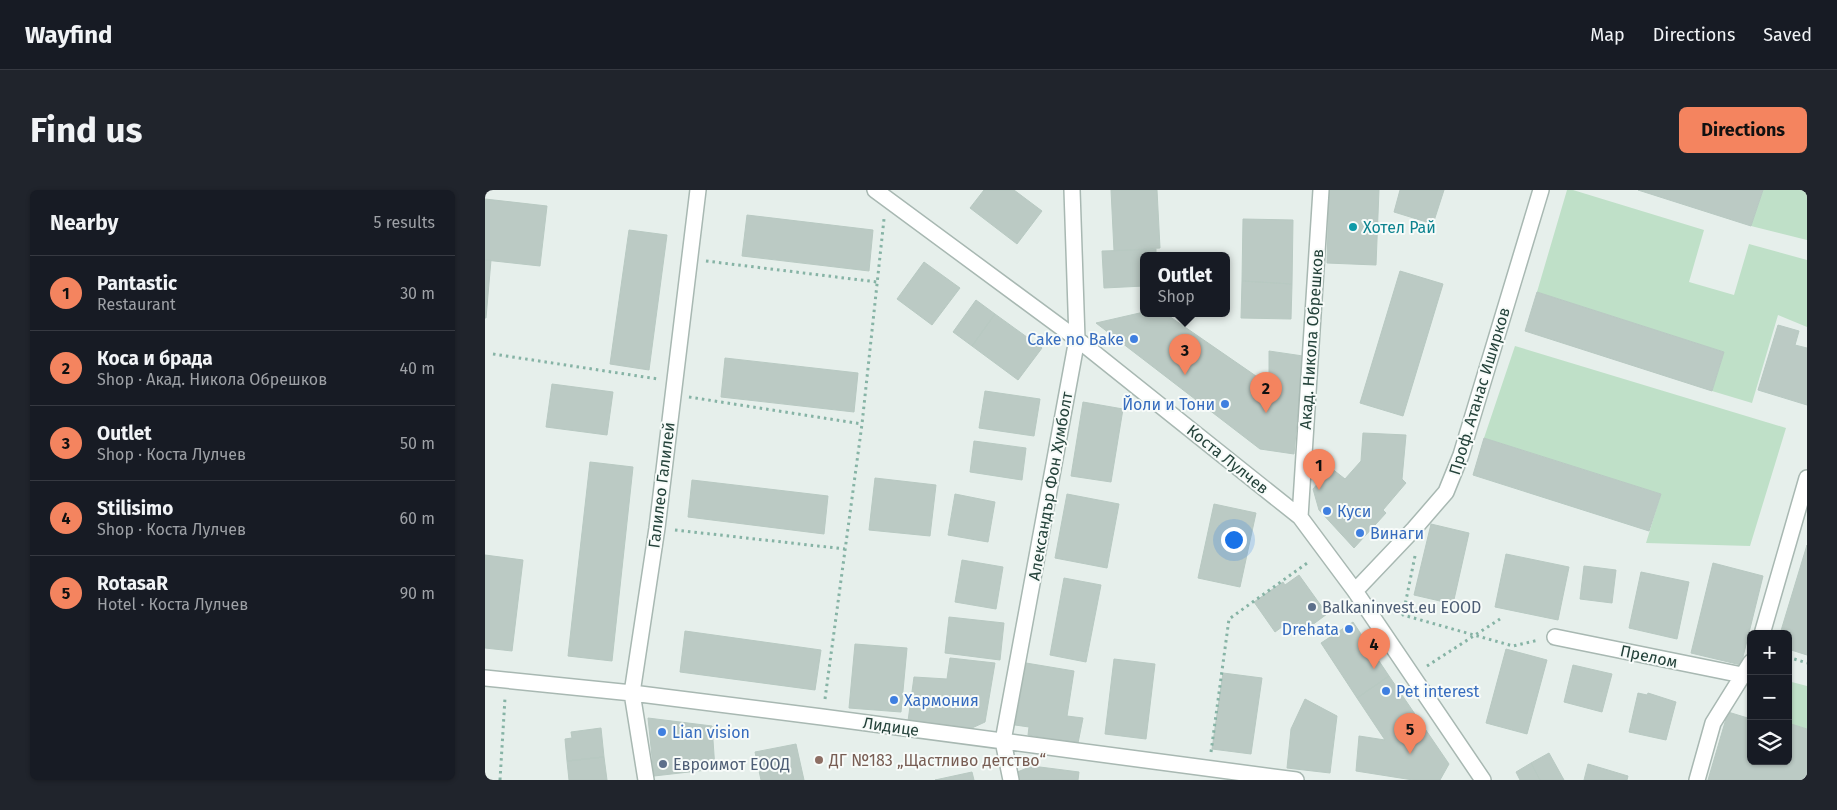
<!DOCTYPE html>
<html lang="en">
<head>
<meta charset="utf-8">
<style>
	:root { --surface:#171b24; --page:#20242c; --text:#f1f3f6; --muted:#9ea1a6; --line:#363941; --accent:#f4845f }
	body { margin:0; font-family:"Fira Sans",sans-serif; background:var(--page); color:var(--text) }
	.controls { position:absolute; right:15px; bottom:15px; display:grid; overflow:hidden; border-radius:8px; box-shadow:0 1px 4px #0004 }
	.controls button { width:45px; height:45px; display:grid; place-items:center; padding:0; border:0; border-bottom:1px solid var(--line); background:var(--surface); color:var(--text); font:25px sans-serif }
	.you { position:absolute; left:748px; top:349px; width:18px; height:18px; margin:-12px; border:4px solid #fff; border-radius:50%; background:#1a73e8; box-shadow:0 0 0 8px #1a73e833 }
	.badge { display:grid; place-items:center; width:32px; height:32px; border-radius:50%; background:var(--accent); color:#111; font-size:16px; font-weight:700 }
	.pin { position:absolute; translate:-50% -41px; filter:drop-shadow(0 1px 2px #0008) }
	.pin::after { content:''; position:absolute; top:26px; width:18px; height:15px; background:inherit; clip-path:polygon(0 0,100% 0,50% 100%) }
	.popup { position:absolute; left:655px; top:62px; width:90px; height:65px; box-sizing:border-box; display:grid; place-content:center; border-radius:8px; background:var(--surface); filter:drop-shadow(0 1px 4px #0005); font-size:16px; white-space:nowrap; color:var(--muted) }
	.popup b { font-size:19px; color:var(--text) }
	.popup::after { content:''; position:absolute; left:50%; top:100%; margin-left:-10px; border:10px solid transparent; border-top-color:var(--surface) }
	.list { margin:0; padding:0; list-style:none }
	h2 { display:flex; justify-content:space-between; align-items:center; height:65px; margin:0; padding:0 20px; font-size:21px }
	h2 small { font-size:16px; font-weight:400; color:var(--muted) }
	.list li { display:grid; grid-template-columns:32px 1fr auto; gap:15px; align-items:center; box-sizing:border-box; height:75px; padding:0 20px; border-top:1px solid var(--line) }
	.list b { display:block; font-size:19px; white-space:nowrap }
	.list p { margin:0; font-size:16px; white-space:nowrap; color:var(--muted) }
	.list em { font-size:16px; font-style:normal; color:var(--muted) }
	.icon { flex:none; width:28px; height:28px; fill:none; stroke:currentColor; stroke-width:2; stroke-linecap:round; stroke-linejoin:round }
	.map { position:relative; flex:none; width:1322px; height:590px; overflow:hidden; border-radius:8px }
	header { display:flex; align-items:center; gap:30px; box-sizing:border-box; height:70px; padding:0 25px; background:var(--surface); border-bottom:1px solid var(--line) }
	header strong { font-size:24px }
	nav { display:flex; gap:28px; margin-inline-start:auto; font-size:18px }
	.intro { display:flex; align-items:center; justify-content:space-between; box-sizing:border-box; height:120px; padding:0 30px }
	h1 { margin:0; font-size:35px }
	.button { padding:12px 22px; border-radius:8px; background:var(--accent); color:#111; font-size:18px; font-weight:700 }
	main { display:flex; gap:30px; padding:0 30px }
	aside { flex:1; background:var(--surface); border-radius:8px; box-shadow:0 1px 4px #0004 }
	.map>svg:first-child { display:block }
	.green { fill:#bfe0c8 }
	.building { fill:#bbcac4; stroke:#b8c9c2 }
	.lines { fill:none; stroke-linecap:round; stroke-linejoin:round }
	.minor-casing { stroke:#a8b8b2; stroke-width:18 }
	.path { stroke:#86b3a5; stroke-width:3; stroke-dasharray:2.5 4; stroke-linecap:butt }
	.minor { stroke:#fff; stroke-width:15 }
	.culture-dot { fill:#0f9aa8; stroke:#f7fbf9; stroke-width:2 }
	.shop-dot { fill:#3f7fe0; stroke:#f7fbf9; stroke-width:2 }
	.service-dot { fill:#5c6f8a; stroke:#f7fbf9; stroke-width:2 }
	.education-dot { fill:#8d6e63; stroke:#f7fbf9; stroke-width:2 }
	.labels { text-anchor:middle; stroke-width:4; stroke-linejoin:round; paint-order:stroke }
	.culture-label { font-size:16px; fill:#0d838f; stroke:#f7fbf9; text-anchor:start }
	.shop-label { font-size:16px; fill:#366cbe; stroke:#f7fbf9; text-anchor:start }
	.street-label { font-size:16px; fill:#24423a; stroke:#f7fbf9 }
	.service-label { font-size:16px; fill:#4e5e75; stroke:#f7fbf9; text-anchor:start }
	.education-label { font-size:16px; fill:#785e54; stroke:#f7fbf9; text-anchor:start }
</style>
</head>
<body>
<header>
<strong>Wayfind</strong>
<nav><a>Map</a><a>Directions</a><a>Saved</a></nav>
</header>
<div class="intro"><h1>Find us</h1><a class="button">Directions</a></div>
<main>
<aside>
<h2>Nearby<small>5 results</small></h2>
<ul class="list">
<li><span class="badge">1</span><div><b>Pantastic</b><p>Restaurant</p></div><em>30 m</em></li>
<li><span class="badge">2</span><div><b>Коса и брада</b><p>Shop · Акад. Никола Обрешков</p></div><em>40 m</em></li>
<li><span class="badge">3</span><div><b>Outlet</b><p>Shop · Коста Лулчев</p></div><em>50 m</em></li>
<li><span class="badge">4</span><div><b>Stilisimo</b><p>Shop · Коста Лулчев</p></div><em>60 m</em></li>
<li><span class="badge">5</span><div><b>RotasaR</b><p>Hotel · Коста Лулчев</p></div><em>90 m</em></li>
</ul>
</aside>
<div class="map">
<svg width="1322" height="590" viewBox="0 0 1322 590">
	<rect width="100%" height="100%" fill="#e6efeb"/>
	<path class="green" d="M1082,0H1088L1219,40L1204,92L1249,105L1264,54L1322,70V137L1293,125L1267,213L1227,201L1239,162L1052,102Z
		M1278,0H1322V50L1266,36Z
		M1030,156L1301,238L1265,356L1161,353L1176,304L999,248Z
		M1303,491L1322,496V539L1303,533Z"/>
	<path class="building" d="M499,0H529L557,21L532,54L485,18Z
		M626,0H672L675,58L629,61Z
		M844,0H894L891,75L842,73Z
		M915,0H959L948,34L909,22Z
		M1153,0H1278L1266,36Z
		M0,9L62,16L55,76L0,70Z
		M262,25L388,40L384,81L257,66Z
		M758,29L808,30L807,94L757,91Z
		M144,40L182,45L164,180L125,174Z
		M671,59V66H659V96L619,98L617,61Z
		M0,70H6L1,128H0Z
		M439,72L475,98L447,135L412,109Z
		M915,81L958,94L918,226L875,213Z
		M757,91L807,94L806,129L756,128Z
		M1052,102L1239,162L1227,201L1040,141Z
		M491,110L510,124L487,156L468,142Z
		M659,122L681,124L784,195V161L818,166L809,264L775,259L611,133Z
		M510,124L557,158L533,190L487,156Z
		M1293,135L1314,141L1310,155L1322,158V215L1273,200Z
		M240,168L373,183L369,222L236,207Z
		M67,194L128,202L122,245L61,237Z
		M500,201L555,209L549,246L494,238Z
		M598,212L638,219L626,292L586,286Z
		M878,243L921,245L917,289L921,293L898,320L901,323L869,358L834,320L828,299L846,278L860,289L876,271Z
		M999,248L1176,304L1164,341L988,285Z
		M489,251L541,258L537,290L485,282Z
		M105,272L148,277L127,471L83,466Z
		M390,288L451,295L445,346L384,340Z
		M207,290L343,306L339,344L203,327Z
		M470,304L510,312L503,352L463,345Z
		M582,304L634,314L622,378L570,368Z
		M729,314L771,323L755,397L713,388Z
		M946,334L984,343L968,414L929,405Z
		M1322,355V465L1303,459V444H1295Z
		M1021,364L1084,377L1073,430L1010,417Z
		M0,365L38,370L27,461L0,458Z
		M477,370L518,377L511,419L470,412Z
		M1228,373L1278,386L1256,475L1206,463Z
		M1099,376L1131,380L1127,413L1095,409Z
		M1156,382L1204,392L1192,449L1144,438Z
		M814,385L842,424L815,444L805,431L790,442L769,412L798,392L800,395Z
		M579,388L616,395L601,472L565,465Z
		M464,427L519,433L515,470L460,463Z
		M868,432L904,486L872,508L836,453Z
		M200,441L336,460L330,500L195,482Z
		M370,454L422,458L416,522L364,518Z
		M1021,459L1062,470L1042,544L1001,533Z
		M465,468L510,473L500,532L487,538L423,531L429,487L462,489Z
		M629,469L670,474L661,549L620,544Z
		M541,473L589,481L582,526L598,528L593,553L543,545L544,537L530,535Z
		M1088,475L1127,484L1117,522L1079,512Z
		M738,483L777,488L766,564L727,559Z
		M904,486L964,574L955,590H928L871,581L874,546L900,550L872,508Z
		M1153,503L1162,505L1163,503L1191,512L1181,550L1144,542Z
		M820,509L852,526L845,583L802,578L806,539Z
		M1243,522L1266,529V571H1303V533L1322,539V590H1223Z
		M163,528L227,536L230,579L169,586Z
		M116,538L119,567L82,571L80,549L87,548L86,542Z
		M311,554L319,590H276L270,562Z
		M1064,563L1079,590H1055L1046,573Z
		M119,567L122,590H84L82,571Z
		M1046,573L1055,590H1035L1031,582Z
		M1103,574L1143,586L1142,590H1099Z
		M547,576L594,582L593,590H529L530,583Z
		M487,582L489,590H450Z"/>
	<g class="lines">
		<defs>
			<path id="minor" d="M390,0L592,149L815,327L870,401L998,590
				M815,327L836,0
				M870,401L929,339L961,302L976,265L1056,0
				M1277,444L1322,288
				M1070,447L1257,485
				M0,488L147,503L337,527L811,590
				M161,590L147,503L172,338L213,0
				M526,590L518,551L592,149L587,0
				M1212,590L1228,533L1266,472"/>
		</defs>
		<use href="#minor" class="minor-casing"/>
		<path class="path" d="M221,71L392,92
			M8,164L173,189
			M204,207L377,234
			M190,340L360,359
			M930,366L918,425L1028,456L1054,450
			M1303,467L1322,473
			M942,476L1015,429
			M340,509L377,234L399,29
			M726,562L744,429L825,371
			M15,590L20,508"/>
		<use href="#minor" class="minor"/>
	</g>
	<circle class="culture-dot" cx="868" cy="37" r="5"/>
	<g class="shop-dot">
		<circle cx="649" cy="149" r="5"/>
		<circle cx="740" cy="214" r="5"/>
		<circle cx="842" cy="321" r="5"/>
		<circle cx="875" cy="343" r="5"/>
		<circle cx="864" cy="439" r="5"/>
		<circle cx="901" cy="501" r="5"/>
		<circle cx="409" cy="510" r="5"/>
		<circle cx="177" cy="542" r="5"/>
	</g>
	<g class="service-dot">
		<circle cx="827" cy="417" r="5"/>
		<circle cx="178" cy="574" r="5"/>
	</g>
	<circle class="education-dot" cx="334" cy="570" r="5"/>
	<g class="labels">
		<g class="culture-label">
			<text x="878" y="43">Хотел Рай</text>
		</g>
		<g class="shop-label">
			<text x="639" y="155" text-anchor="end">Cake no Bake</text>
			<text x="730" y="220" text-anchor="end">Йоли и Тони</text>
			<text x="852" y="327">Куси</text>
			<text x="885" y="349">Винаги</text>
			<text x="854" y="445" text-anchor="end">Drehata</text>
			<text x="911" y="507">Pet interest</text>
			<text x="419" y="516">Хармония</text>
			<text x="187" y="548">Lian vision</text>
		</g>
		<g class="street-label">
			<text transform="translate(826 149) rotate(-86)" y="6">Акад. Никола Обрешков</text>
			<text transform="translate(994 201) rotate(-73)" y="6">Проф. Атанас Иширков</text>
			<text transform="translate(743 269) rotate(39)" y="6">Коста Лулчев</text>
			<text transform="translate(176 295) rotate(-83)" y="6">Галилео Галилей</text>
			<text transform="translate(565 296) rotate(-80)" y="6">Александър Фон Хумболт</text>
			<text transform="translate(1164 466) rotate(12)" y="6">Прелом</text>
			<text transform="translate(406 536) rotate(8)" y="6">Лидице</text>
		</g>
		<g class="service-label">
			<text x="837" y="423">Balkaninvest.eu EOOD</text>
			<text x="188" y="580">Евроимот ЕООД</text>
		</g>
		<g class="education-label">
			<text x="344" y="576">ДГ №183 „Щастливо детство“</text>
		</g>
	</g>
</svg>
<div class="controls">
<button>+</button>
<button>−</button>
<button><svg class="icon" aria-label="layers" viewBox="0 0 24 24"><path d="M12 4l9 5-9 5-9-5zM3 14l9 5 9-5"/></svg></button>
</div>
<div class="you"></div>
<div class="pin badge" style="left:834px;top:300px">1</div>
<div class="pin badge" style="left:781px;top:223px">2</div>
<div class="pin badge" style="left:700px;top:185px">3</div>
<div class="popup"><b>Outlet</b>Shop</div>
<div class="pin badge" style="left:889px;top:479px">4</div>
<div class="pin badge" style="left:925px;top:564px">5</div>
</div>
</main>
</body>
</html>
